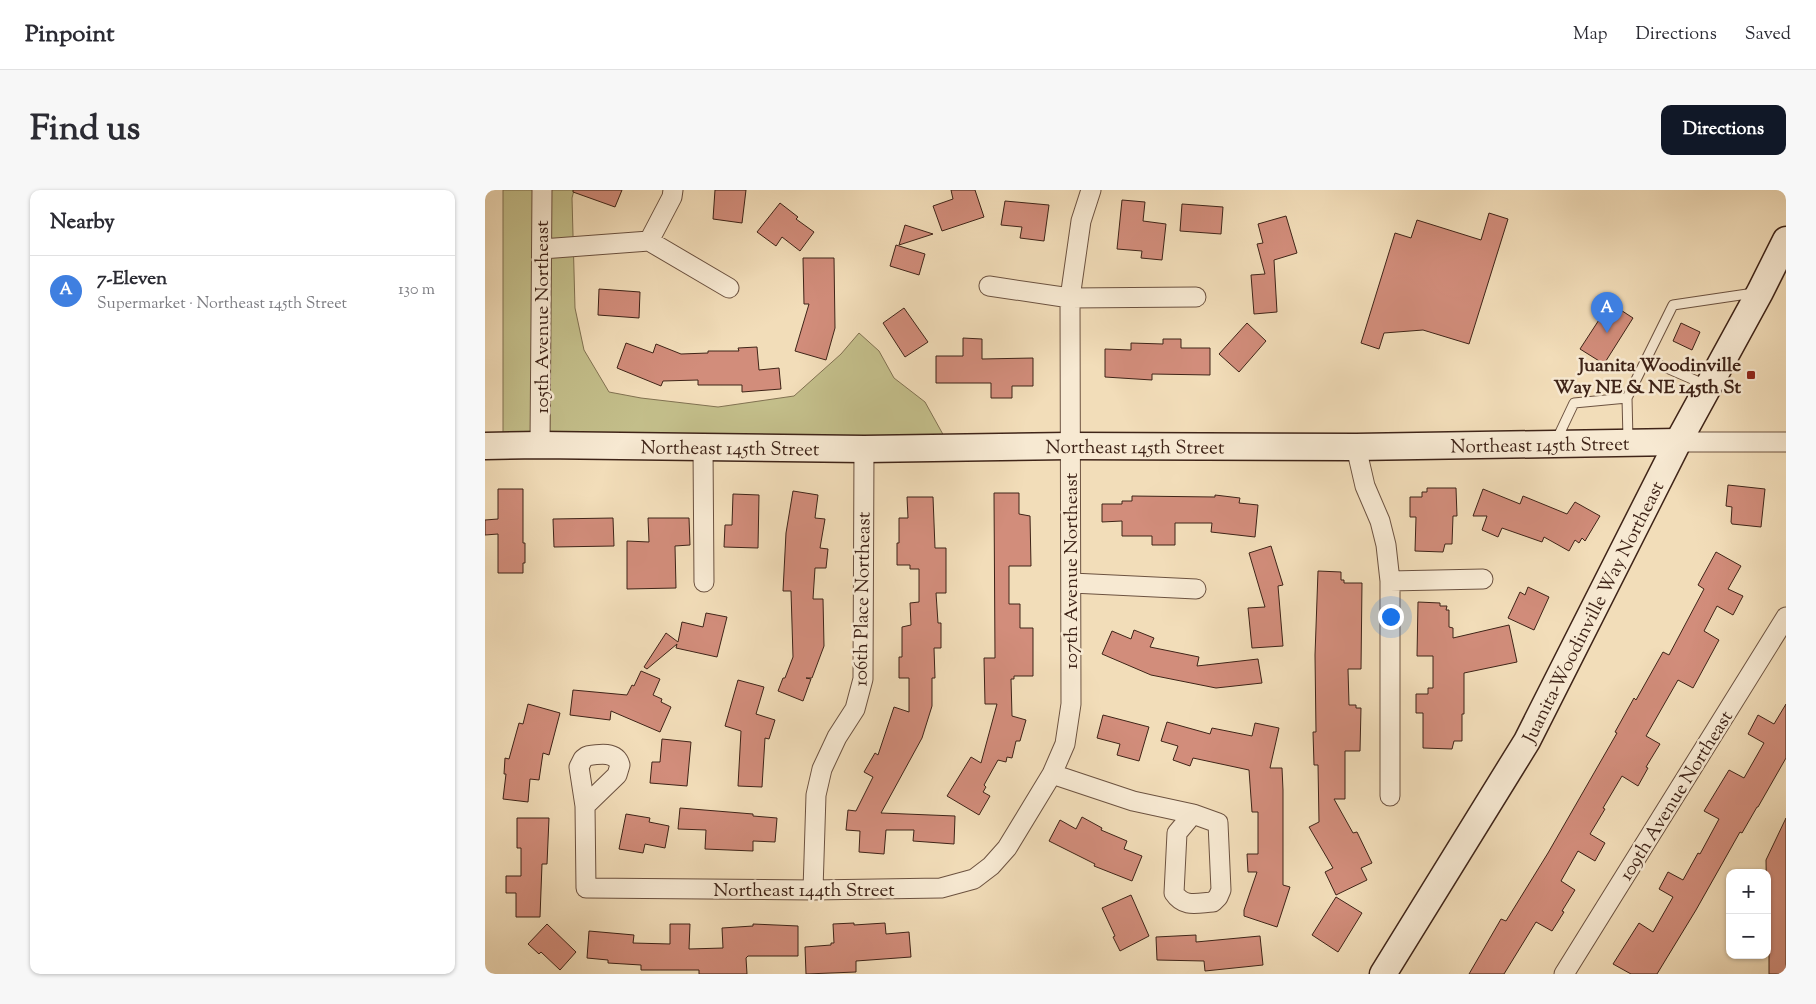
<!DOCTYPE html>
<html lang="en">
<head>
<meta charset="utf-8">
<style>
	:root { --surface:#fff; --page:#f7f7f7; --text:#2b2b33; --muted:#7c7c81; --line:#e1e1e2; --accent:#111827 }
	body { margin:0; font-family:"Sorts Mill Goudy",serif; background:var(--page); color:var(--text) }
	.controls { position:absolute; right:15px; bottom:15px; display:grid; overflow:hidden; border-radius:10px; box-shadow:0 1px 4px #0004 }
	.controls button { width:45px; height:45px; display:grid; place-items:center; padding:0; border:0; border-bottom:1px solid var(--line); background:var(--surface); color:var(--text); font:25px sans-serif }
	.you { position:absolute; left:905px; top:426px; width:18px; height:18px; margin:-12px; border:4px solid #fff; border-radius:50%; background:#1a73e8; box-shadow:0 0 0 8px #1a73e833 }
	.badge { display:grid; place-items:center; width:32px; height:32px; border-radius:50%; background:var(--accent); color:#fff; font-size:16px; font-weight:700 }
	.pin { position:absolute; translate:-50% -41px; filter:drop-shadow(0 1px 2px #0008) }
	.pin::after { content:''; position:absolute; top:26px; width:18px; height:15px; background:inherit; clip-path:polygon(0 0,100% 0,50% 100%) }
	.list { margin:0; padding:0; list-style:none }
	h2 { display:flex; justify-content:space-between; align-items:center; height:65px; margin:0; padding:0 20px; font-size:21px }
	h2 small { font-size:16px; font-weight:400; color:var(--muted) }
	.list li { display:grid; grid-template-columns:32px 1fr auto; gap:15px; align-items:center; box-sizing:border-box; height:70px; padding:0 20px; border-top:1px solid var(--line) }
	.list b { display:block; font-size:19px; white-space:nowrap }
	.list p { margin:0; font-size:16px; white-space:nowrap; color:var(--muted) }
	.list em { font-size:16px; font-style:normal; color:var(--muted) }
	.map { position:relative; flex:none; width:1301px; height:784px; overflow:hidden; border-radius:10px }
	header { display:flex; align-items:center; gap:30px; box-sizing:border-box; height:70px; padding:0 25px; background:var(--surface); border-bottom:1px solid var(--line) }
	header strong { font-size:24px }
	nav { display:flex; gap:28px; margin-inline-start:auto; font-size:18px }
	.intro { display:flex; align-items:center; justify-content:space-between; box-sizing:border-box; height:120px; padding:0 30px }
	h1 { margin:0; font-size:35px }
	.button { padding:12px 22px; border-radius:10px; background:var(--accent); color:#fff; font-size:18px; font-weight:700 }
	main { display:flex; gap:30px; padding:0 30px }
	aside { flex:1; background:var(--surface); border-radius:10px; box-shadow:0 1px 4px #0004 }
	.map>svg:first-child { display:block }
	.green { fill:#c3be8a; stroke:#817151 }
	.building { fill:#d28d7b; stroke:#3f2418 }
	.lines { fill:none; stroke-linecap:round; stroke-linejoin:round }
	.lane-casing { stroke:#6c5240; stroke-width:11 }
	.street-casing { stroke:#6c5240; stroke-width:21 }
	.secondary-casing { stroke:#3f2418; stroke-width:29 }
	.lane { stroke:#f7e9d2; stroke-width:9 }
	.street { stroke:#f7e9d2; stroke-width:19 }
	.secondary { stroke:#f7e9d2; stroke-width:26 }
	.poi-dot { fill:#8f2418; stroke:#f7e9d2; stroke-width:2 }
	.labels { text-anchor:middle; stroke-width:5; stroke-linejoin:round; paint-order:stroke }
	.street-label { font-size:19px; fill:#3f2418; stroke:#f7e9d2 }
	.poi-label { font-size:19px; font-weight:bold; fill:#3f2418; stroke:#f7e9d2; text-anchor:end }
</style>
</head>
<body>
<header>
<strong>Pinpoint</strong>
<nav><a>Map</a><a>Directions</a><a>Saved</a></nav>
</header>
<div class="intro"><h1>Find us</h1><a class="button">Directions</a></div>
<main>
<aside>
<h2>Nearby<small></small></h2>
<ul class="list">
<li><span class="badge" style="background:#3f7fe0">A</span><div><b>7-Eleven</b><p>Supermarket · Northeast 145th Street</p></div><em>130 m</em></li>
</ul>
</aside>
<div class="map">
<svg width="1301" height="784" viewBox="0 0 1301 784">
	<rect width="100%" height="100%" fill="#f2ddb9"/>
	<filter id="stains"><feTurbulence type="fractalNoise" baseFrequency=".004" numOctaves="4"/><feColorMatrix values="0 0 0 0 .2 0 0 0 0 .09 0 0 0 0 .02 0 0 0 .5 -.17"/></filter>
	<radialGradient id="worn" r=".72"><stop offset=".6" stop-color="#630" stop-opacity="0"/><stop offset="1" stop-color="#630" stop-opacity=".3"/></radialGradient>
	<path class="green" d="M18,0H89L87,8L90,118L99,160L124,202L156,208L233,217L309,206L356,164L374,143L394,161L409,188L440,212L465,257L18,256Z"/>
	<path class="building" d="M88,0H137L130,17L88,2Z
		M230,0H261L257,33L228,29Z
		M466,0H490L499,27L457,41L448,16L468,9Z
		M637,10L660,12L658,31L681,34L677,70L656,68L657,61L632,59Z
		M520,11L564,15L559,51L535,48L537,37L516,35Z
		M295,13L313,27L311,29L329,42L315,61L297,47L291,56L272,42Z
		M697,14L738,17L736,44L695,41Z
		M1004,23L1023,29L984,154L938,140L899,143L894,159L876,153L910,43L926,48L932,30L996,50Z
		M801,26L812,63L789,70L792,122L769,124L766,85L780,84L772,54L778,53L773,34Z
		M420,35L448,44L414,55Z
		M411,55L440,64L434,85L405,76Z
		M318,68H349L350,138L341,170L310,161L324,114H319Z
		M114,99L155,102L154,128L113,125Z
		M1125,113L1148,128L1119,174L1095,159Z
		M419,118L443,152L420,167L398,133Z
		M762,133L781,151L754,182L734,164Z
		M1196,133L1215,142L1207,160L1188,151Z
		M478,148L497,149V169L548,168V196H527V208H506V193H451V166H478Z
		M678,149H696V158H725V185L667,184V190L620,187V159L646,160V153L678,154Z
		M141,153L168,163L171,154L196,164L223,163V161H254L253,158L272,157L274,180L294,178L296,199L257,202V195H213V190L178,191L176,196L132,178Z
		M1243,295L1280,299L1276,337L1247,334L1246,332L1247,317L1241,316Z
		M942,298H971L972,326H968L967,354H960L958,362L930,361L931,327H925V307H937V302H942Z
		M13,299H38V353H40V373H38V383H13V344L0,345V330L13,329Z
		M998,299L1035,314L1038,306L1082,324L1090,312L1115,326L1100,351L1097,348L1094,353L1090,350L1084,361L1059,347L1057,352L1017,338L1013,347L997,340L1002,326H988Z
		M308,301L333,305L330,328L340,329L335,358L343,359L341,378H330L328,409H338L339,456L327,488H321L326,489L318,511L293,501L298,488H300L308,467L306,401H298L301,343Z
		M509,303H534V324L545,326L546,376H524V414H535V438H548V486H529V489H526L527,526L541,530L535,551H531L527,568L522,567L521,572L513,570L499,595L501,597L498,602L505,606L494,625L462,606L486,567L496,573L512,514H500L499,468H510Z
		M248,304L274,305L273,358L239,357L240,335H247Z
		M730,305L755,308L754,313L773,315L770,347L726,342L727,333H690V355H667V346H637V331L617,332V314H637V311H647V306L730,307Z
		M422,307H448L450,358H461V403H451L453,433H456V458H449L450,488H447V516L437,548L396,623L470,626L469,654L428,651L429,640H401L399,664L374,662L375,641L361,640L363,620L371,621L388,587L379,582L390,563L393,565L409,517L424,522V488H414V467H417V437L426,435L425,413L434,412V379H425V375H412V353H414V328H423Z
		M128,328L129,356L69,357L68,329Z
		M163,328H204L205,355L190,356L191,398L142,399V351L164,352Z
		M786,356L798,395L793,396L798,456L767,458L763,418L780,417L764,363Z
		M1231,362L1256,376L1243,399L1258,406L1248,425L1232,416L1219,441L1234,450L1208,498L1193,490L1161,546L1175,554L1161,577L1163,578L1153,596L1137,586L1118,618L1120,619L1105,644L1120,653L1110,671L1093,661L1076,691L1090,700L1077,721L1079,722L1067,741L1051,732L1019,784H984L1016,729L1021,731L1063,663L1132,543L1130,542L1149,508L1151,510L1178,462L1184,465L1219,399L1213,395Z
		M833,381L856,382V390H859V393H877L876,479H863L864,515H871V518H876L875,561H860V609H849L868,643L872,642L887,673L876,678L882,690L851,705L840,682L848,678L824,637L834,632L833,575H829L828,542H831L830,465Z
		M1043,397L1064,407L1049,440L1023,428L1035,402L1040,405Z
		M933,412L955,413V416H962L961,420H964V437L968,438V448L1024,435L1032,472L979,483V524H977V551H969L967,559L938,558V523H931V504H943V498H948V466H932Z
		M221,423L242,427L232,467L191,458L192,454L162,479L159,477L181,443L193,452L197,432L218,437Z
		M649,440L669,448L665,457L714,467L712,476L773,469L777,493L731,498L666,485L617,464L627,441L646,449Z
		M156,481L175,489L168,505L177,509L176,512L186,517L175,542L126,521L125,530L85,525L88,500L142,505L147,495L149,496Z
		M253,490L279,497L271,524L290,530L284,549L280,548L277,597L253,596L256,541L240,536Z
		M43,514L75,523L64,565L58,563L54,590L45,589L43,612L18,609L21,584H19L20,568L24,569L34,533L38,534Z
		M1301,514V568L1273,617H1272L1257,643L1255,642L1211,720L1172,784H1146L1128,774L1154,733L1168,742L1188,707L1174,699L1183,682L1198,690L1213,663L1215,664L1234,629L1219,621L1244,580L1259,588L1279,553L1263,544L1273,525L1289,534Z
		M618,525L664,537L654,571L632,565L635,554L612,548Z
		M682,532L725,544L727,538L767,546L770,533L794,538L785,578H797L798,600V695L805,697L792,737L759,726V720L772,682H763L762,664H773V622H767L764,580L708,568L705,576L688,570L693,556L676,551Z
		M177,549L206,552L202,596L165,593L167,572H175Z
		M195,618L268,624V626L292,628L290,652L268,651V661L220,659L221,640L193,639Z
		M141,624L165,628L164,632L184,636L180,658L160,654L158,663L134,659Z
		M597,627L617,638L616,640L642,651L639,659L657,666L647,691L609,676L610,674L564,651L575,630L591,639Z
		M32,628H64L62,674H57L55,727H31V703H21V686H36V658H32Z
		M1301,628V784H1284V734H1282L1281,670Z
		M646,705L664,746L635,761L628,747L630,746L617,718Z
		M851,707L877,723L853,762L827,745Z
		M369,733V735L400,733L401,744L424,742L426,767L371,771V782L321,784L320,757L346,755V753H349L348,734Z
		M62,734L91,762L75,780L56,762L54,764L43,754Z
		M185,734H205L204,759L238,758L237,738L268,736V734L313,736V766H263L261,768L262,784H214V780H156V775L123,773V770L102,768L104,741L149,745L148,753L185,754Z
		M711,745V752L775,746L778,775L720,781L719,771L672,770L671,747Z"/>
	<g class="lines">
		<defs>
			<path id="lane" d="M1161,169L1221,195
				M1142,208L1143,250
				M1071,251L1089,213L1142,208L1188,115L1269,103"/>
			<path id="street" d="M164,51L187,7L188,0
				M57,59L164,51L244,98
				M504,96L585,108L711,107
				M1193,252H1301
				M55,255L57,0
				M871,257L880,296L895,331L901,355L905,391V606
				M218,258L219,392
				M905,391L998,389
				M587,393L711,399
				M567,584L648,611L708,624L733,633L736,700L733,707L728,712C712,713 699,718 689,703L692,643L708,624
				M100,616L94,577L98,569L102,566C114,564 131,561 135,575L132,585L100,616L101,698L328,700L456,698L489,689L506,676L522,658L567,584L580,554L586,514L585,108L596,31L606,0
				M328,700L331,605L337,579L352,547L370,519L378,489L379,259
				M1079,784L1301,427"/>
			<g id="secondary">
				<path id="s1" d="M0,256L55,255L379,259L584,256L871,257L1193,252"/>
				<path id="s2" d="M898,784L1042,551L1193,252L1275,102L1301,50"/>
			</g>
		</defs>
		<use href="#lane" class="lane-casing"/>
		<use href="#street" class="street-casing"/>
		<use href="#secondary" class="secondary-casing"/>
		<use href="#lane" class="lane"/>
		<use href="#street" class="street"/>
		<use href="#secondary" class="secondary"/>
	</g>
	<rect class="poi-dot" x="1261" y="180" width="10" height="10" rx="2.5"/>
	<g class="labels">
		<g class="street-label">
			<text transform="translate(56 127) rotate(-90)" y="7">105th Avenue Northeast</text>
			<text dy="7" stroke="none"><textPath href="#s1" startOffset="1055">Northeast 145th Street</textPath></text>
			<text dy="7" stroke="none"><textPath href="#s1" startOffset="245">Northeast 145th Street</textPath></text>
			<text dy="7" stroke="none"><textPath href="#s1" startOffset="650">Northeast 145th Street</textPath></text>
			<text transform="translate(585 381) rotate(-90)" y="7">107th Avenue Northeast</text>
			<text transform="translate(376 409) rotate(-89)" y="7">106th Place Northeast</text>
			<text dy="7" stroke="none"><textPath href="#s2" startOffset="419">Juanita-Woodinville Way Northeast</textPath></text>
			<text transform="translate(1190 605) rotate(-58)" y="7">109th Avenue Northeast</text>
			<text x="319" y="706">Northeast 144th Street</text>
		</g>
		<g class="poi-label">
			<text x="1256" y="181">Juanita Woodinville<tspan x="1256" dy="22">Way NE &amp; NE 145th St</tspan></text>
		</g>
	</g>
	<rect width="100%" height="100%" filter="url(#stains)"/>
	<rect width="100%" height="100%" fill="url(#worn)"/>
</svg>
<div class="controls">
<button>+</button>
<button>−</button>
</div>
<div class="you"></div>
<div class="pin badge" style="left:1122px;top:143px;background:#3f7fe0">A</div>
</div>
</main>
</body>
</html>
